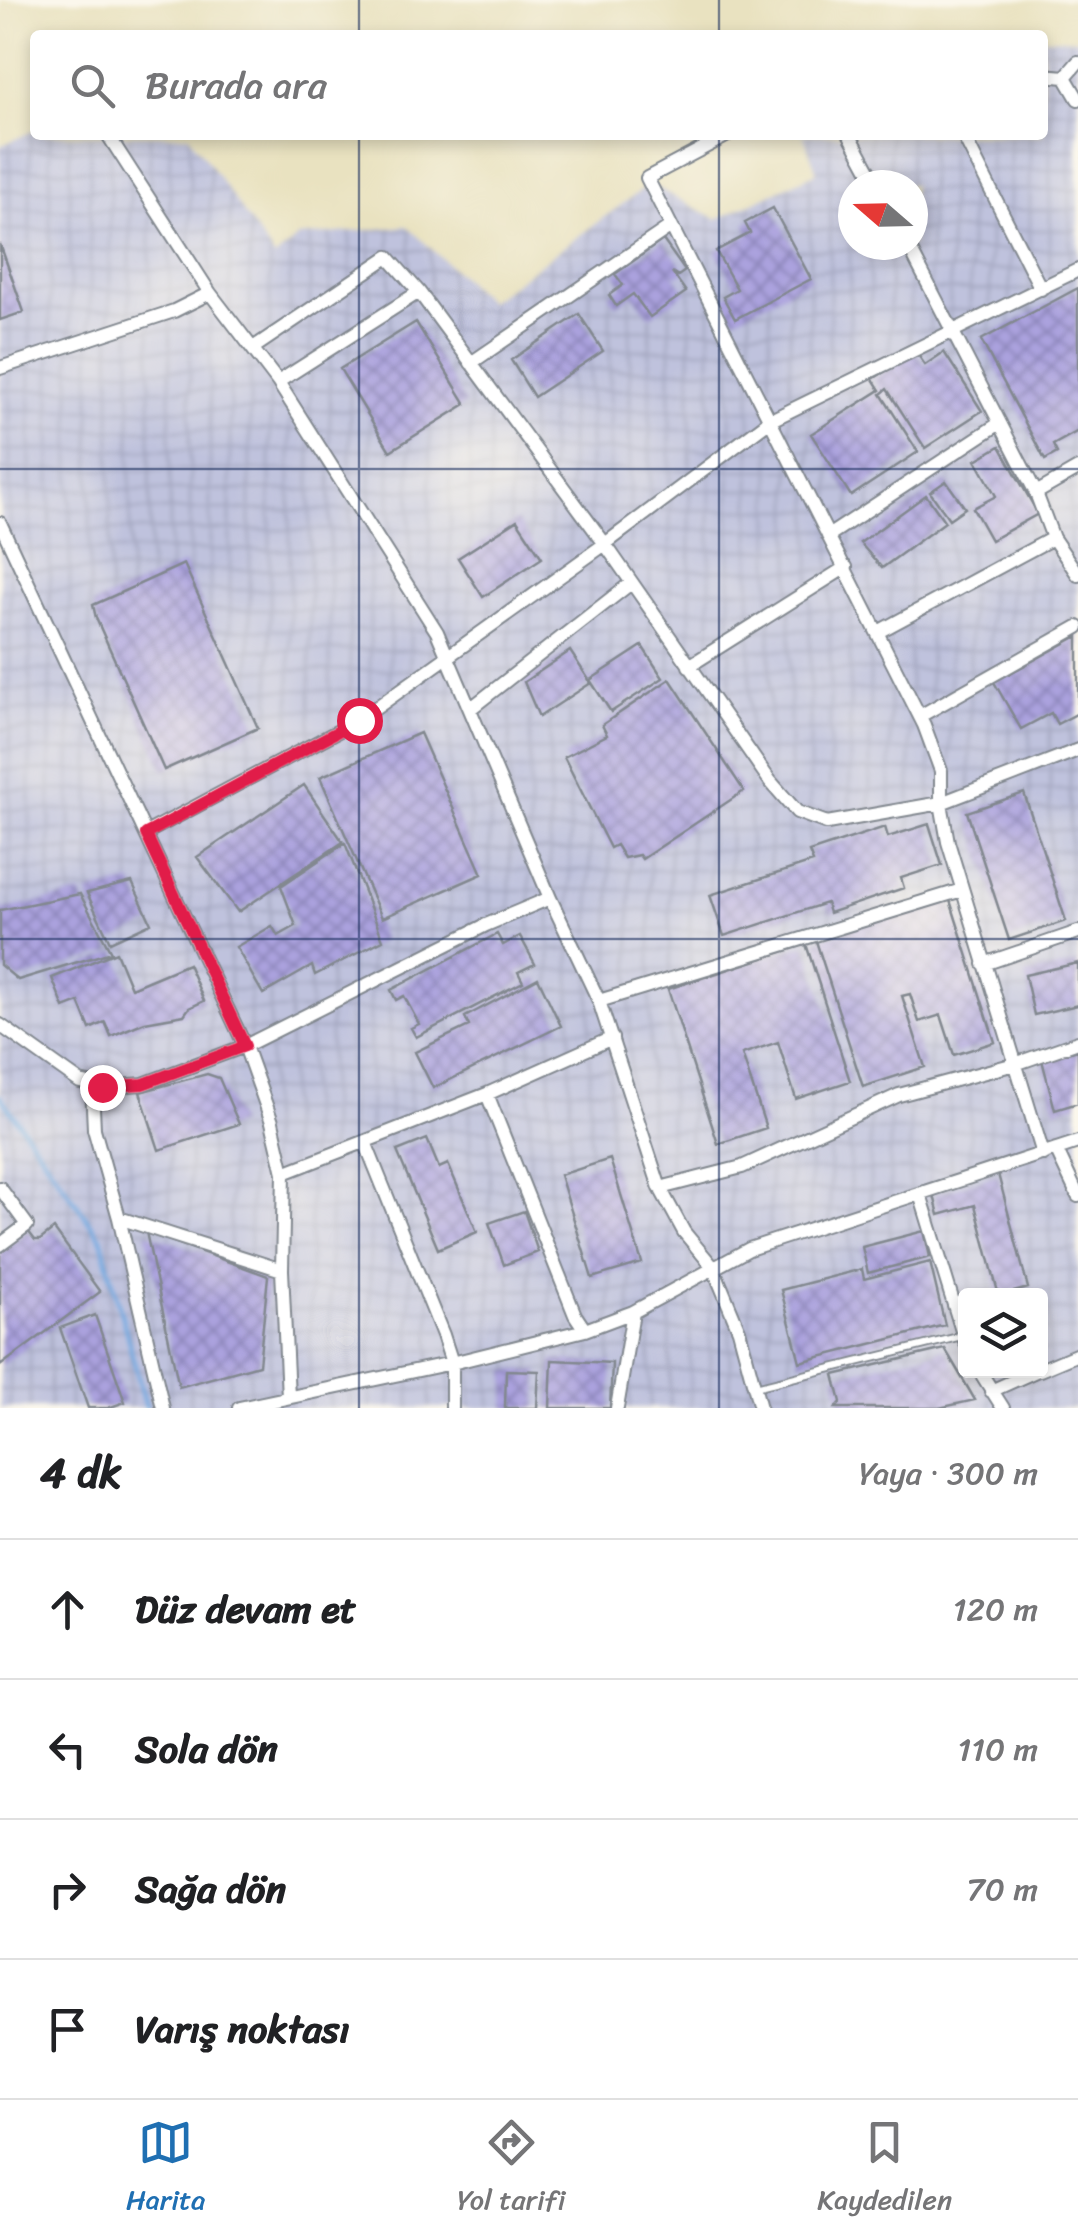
<!DOCTYPE html>
<html lang="tr">
<head>
<meta charset="utf-8">
<style>
	:root { --surface:#fff; --page:#f6f6f6; --text:#202124; --muted:#757577; --line:#e0e0e0; --accent:#1f6fb2 }
	body { margin:0; font-family:Sriracha,sans-serif; background:var(--page); color:var(--text) }
	.controls { position:absolute; right:30px; bottom:30px; display:grid; overflow:hidden; border-radius:10px; box-shadow:0 5px 15px #0003 }
	.controls button { width:90px; height:90px; display:grid; place-items:center; padding:0; border:0; border-bottom:2px solid var(--line); background:var(--surface); color:var(--text); font:50px sans-serif }
	.compass { position:absolute; left:838px; top:170px; width:90px; height:90px; border-radius:50%; background:var(--surface); box-shadow:0 5px 15px #0003; rotate:290deg }
	.stop { position:absolute; width:30px; height:30px; margin:-22px; border:8px solid #e11d48; border-radius:50%; background:#fff }
	.stop.end { background:#e11d48; border-color:#fff; box-shadow:0 2px 10px #0008 }
	.list { margin:0; padding:0; list-style:none }
	h2 { display:flex; justify-content:space-between; align-items:center; height:130px; margin:0; padding:0 40px; font-size:42px }
	h2 small { font-size:32px; font-weight:400; color:var(--muted) }
	.list li { display:grid; grid-template-columns:65px 1fr auto; gap:30px; align-items:center; box-sizing:border-box; height:140px; padding:0 40px; border-top:2px solid var(--line) }
	.list b { display:block; font-size:38px; white-space:nowrap }
	.list em { font-size:32px; font-style:normal; color:var(--muted) }
	.icon { flex:none; width:55px; height:55px; fill:none; stroke:currentColor; stroke-width:2; stroke-linecap:round; stroke-linejoin:round }
	.map { position:relative; flex:none; width:1078px; height:1408px; overflow:hidden }
	.search { position:absolute; background:var(--surface); box-shadow:0 5px 15px #0003; left:30px; right:30px; top:30px; height:110px; display:flex; align-items:center; gap:25px; box-sizing:border-box; padding:0 35px; border-radius:10px; color:var(--muted); font-size:38px }
	.sheet { height:690px; background:var(--surface) }
	nav { display:flex; justify-content:space-around; align-items:center; box-sizing:border-box; height:140px; border-top:2px solid var(--line); background:var(--surface); font-size:28px; color:var(--muted) }
	nav a { display:grid; justify-items:center; gap:5px }
	nav .on { color:var(--accent) }
	.map>svg:first-child { display:block }
	.industrial { fill:url(#industrial-grid); fill-rule:evenodd }
	.lines { fill:none; stroke-linecap:round; stroke-linejoin:round }
	.stream { stroke:#73ace3; stroke-width:4 }
	.building { fill:url(#building-cross-hatch) }
	.service-casing { stroke:#82888f; stroke-width:10 }
	.minor-casing { stroke:#82888f; stroke-width:16 }
	.service { stroke:#fff; stroke-width:6 }
	.minor { stroke:#fff; stroke-width:12 }
	.route { stroke:#e11d48; stroke-width:12 }
	.grid { fill:none; stroke:#1b2f5e; stroke-width:2.5; stroke-opacity:0.55 }
</style>
</head>
<body>
<div class="map">
<svg width="1078" height="1408" viewBox="0 0 1078 1408">
	<defs>
		<pattern id="industrial-grid" width="8" height="8" patternUnits="userSpaceOnUse" patternTransform="scale(2.5)"><rect width="8" height="8" fill="#bfc2dd"/><path d="M0 4h8M4 0v8" fill="none" stroke="#a4a7c0"/></pattern>
		<pattern id="building-cross-hatch" width="8" height="8" patternUnits="userSpaceOnUse" patternTransform="scale(2.5)"><rect width="8" height="8" fill="#aba2de"/><path d="M0 0l8 8M0 8l8-8" fill="none" stroke="#8a84b7"/></pattern>
	</defs>
	<rect width="100%" height="100%" fill="#fbf7ec"/>
	<filter id="ink" filterUnits="userSpaceOnUse"><feTurbulence type="fractalNoise" baseFrequency=".01" numOctaves="2"/><feDisplacementMap in="SourceGraphic" scale="20" xChannelSelector="R" yChannelSelector="G"/><feConvolveMatrix kernelMatrix="1 2 1 2 8 2 1 2 1" color-interpolation-filters="sRGB"/></filter>
	<filter id="wash" filterUnits="userSpaceOnUse"><feTurbulence type="fractalNoise" baseFrequency=".0048" numOctaves="4" result="noise"/><feDisplacementMap in="SourceGraphic" scale="40" xChannelSelector="R" yChannelSelector="G"/><feGaussianBlur stdDeviation="2.25" result="paint"/><feColorMatrix in="noise" values="0 0 0 0 0 0 0 0 0 0 0 0 0 0 0 0 0 1.4 0 .05"/><feComposite in="paint" operator="in"/></filter>
	<g filter="url(#wash)">
		<rect width="100%" height="100%" fill="#e9e2c0"/>
		<path class="industrial" d="M1043,38L1078,39V1408H0V146L35,130V135H189L275,258L298,237L407,226L488,302L650,184L717,219L817,172L803,135H1043ZM853,185H913V245H853ZM966,1296H1040V1370H966Z"/>
		<g class="lines">
			<path class="stream" d="M0,1096L101,1238L146,1407"/>
		</g>
		<g id="blocks">
			<path class="building" d="M773,208L811,279L735,319L723,297L737,289L716,251L750,233L745,223Z
				M663,240L685,271L678,276L672,272L686,292L650,317L633,294L616,306L609,295L623,285L615,274Z
				M0,244L24,312L0,320Z
				M1078,288V431L1053,445L1057,453L1045,460L981,340Z
				M579,314L603,351L534,397L511,360Z
				M416,322L466,404L390,451L340,369Z
				M916,352L925,365L944,352L982,411L925,448L887,389L881,394L918,452L851,496L811,434L880,390L873,379Z
				M1000,446L1038,514L991,540L973,508L996,496L976,460Z
				M946,481L965,508L949,519L930,492Z
				M926,495L945,522L882,568L860,543Z
				M517,520L542,558L483,597L458,558Z
				M184,564L258,728L164,770L96,618L93,605Z
				M1078,636V713L1057,724L1051,713L1021,729L994,682Z
				M642,646L663,678L611,712L590,680Z
				M570,651L591,683L539,717L524,682Z
				M670,679L744,791L642,859L639,855L624,858L616,845L610,848L564,757L607,735L602,725Z
				M420,733L482,874L382,918L320,777Z
				M304,785L343,842L238,912L197,857Z
				M1024,793L1066,921L1009,940L967,812Z
				M929,824L942,865L901,878L904,888L829,913L826,903L724,936L710,895L813,862L809,852L885,827L888,837Z
				M345,843L383,940L315,975L312,966L263,994L236,947L272,926L278,936L296,926L281,886Z
				M132,882L151,923L110,942L87,893Z
				M80,894L111,952L18,980L0,965V910Z
				M948,894L995,1042L954,1055L941,1015L919,1022L910,994L902,996L925,1067L863,1087L816,941Z
				M497,934L503,945L520,936L535,964L518,972L523,982L416,1037L411,1028L419,1024L404,996L396,1000L391,990Z
				M806,944L850,1081L796,1099L778,1042L742,1054L766,1128L718,1144L668,989Z
				M116,952L131,988L188,964L204,1001L189,1008L184,1015L145,1022L111,1036L105,1022L90,1029L79,1002L64,1008L52,978Z
				M1078,963V1005L1034,1015L1025,975Z
				M538,978L561,1026L433,1088L415,1052L469,1026L465,1017Z
				M1078,1050V1103L1055,1110L1042,1060Z
				M207,1074L219,1078L239,1124L159,1150L140,1092Z
				M427,1139L439,1168L448,1164L477,1232L438,1249L397,1151Z
				M610,1159L642,1263L592,1278L560,1175Z
				M998,1174L1028,1288L999,1296L975,1205L939,1215L934,1195Z
				M524,1211L538,1252L504,1265L489,1223Z
				M54,1229L100,1292L0,1366V1252L28,1231L35,1240H40Z
				M924,1231L930,1257L868,1273L862,1247Z
				M146,1232L268,1276L259,1365L179,1387Z
				M930,1262L945,1325L800,1362L781,1290L862,1269L864,1279Z
				M95,1315L125,1402L108,1408H88L60,1328Z
				M945,1349L975,1400L939,1408H836L841,1402L834,1375Z
				M552,1360L612,1363L610,1408H550Z
				M506,1370L539,1371L537,1408H505Z"/>
		</g>
	</g>
	<g filter="url(#ink)">
		<use href="#blocks" fill-opacity="0" stroke="#82888f" stroke-width="2.5"/>
		<g class="lines">
			<defs>
				<path id="service" d="M755,1387L962,1336"/>
				<path id="minor" d="M1043,75L1065,77
					M1065,77L1078,99
					M1065,77L1078,62
					M108,135L210,293L278,382L437,632L550,898
					M728,135L647,178L924,725L941,771V803L948,842L1043,1154
					M850,135L877,185
					M963,135L1041,289
					M908,245L1036,493L1053,538L1078,575
					M253,348L388,257L419,292
					M471,363L671,226
					M0,368L174,311L210,293
					M278,382L419,292L605,544L770,781L797,812L827,823L941,803L1078,750
					M1036,493L1078,469
					M0,523L245,1046L272,1122L284,1173L282,1270L288,1397
					M828,536L1000,423
					M878,632L1053,538
					M689,666L846,567
					M470,709L631,583
					M920,716L1078,627
					M146,833L359,720L605,544L769,421L1078,270
					M984,964L1078,932
					M599,1001L962,890
					M0,1025L80,1082L102,1087L143,1084L245,1046L486,925L550,898L599,1001L660,1188L684,1232L713,1267L739,1330L760,1408
					M92,1085L94,1129L119,1218L163,1408
					M487,1094L575,1315L585,1330
					M365,1142L443,1335L452,1363V1408
					M1056,1149L1078,1196
					M284,1173L487,1094L612,1038
					M0,1188L27,1225L0,1245
					M660,1188L742,1167L899,1095L1015,1064L1078,1042
					M920,1194L966,1344
					M119,1218L282,1270
					M979,1370L1003,1408
					M1040,1370L1078,1354
					M991,1391L1038,1370
					M239,1408L452,1363L585,1330L633,1312L749,1249L1078,1142
					M617,1408L633,1312"/>
			</defs>
			<use href="#service" class="service-casing"/>
			<use href="#minor" class="minor-casing"/>
			<use href="#service" class="service"/>
			<use href="#minor" class="minor"/>
		</g>
	</g>
	<g class="lines" filter="url(#ink)">
		<path class="route" d="M102,1087L143,1084L245,1046L146,834L359,720"/>
	</g>
	<path class="grid" d="M359,0V35M719,0V35M359,135V1408M719,135V1408M0,469H1078M0,939H1078"/>
</svg>
<div class="controls">
<button><svg class="icon" aria-label="layers" viewBox="0 0 24 24"><path d="M12 4l9 5-9 5-9-5zM3 14l9 5 9-5"/></svg></button>
</div>
<svg class="compass" viewBox="-18 -18 36 36"><path d="M0-13l5 13h-10z" fill="#e53935"/><path d="M0 13l5-13h-10z" fill="#757577"/></svg>
<div class="stop" style="left:359px;top:720px"></div>
<div class="stop end" style="left:102px;top:1087px"></div>
<div class="search"><svg class="icon" aria-label="search" viewBox="0 0 24 24"><circle cx="10" cy="10" r="6"/><path d="M15 15l6 6"/></svg>Burada ara</div>
</div>
<section class="sheet">
<h2>4 dk<small>Yaya · 300 m</small></h2>
<ul class="list">
<li><svg class="icon" aria-label="ahead" viewBox="0 0 24 24"><path d="M12 20V5M6 11l6-6 6 6"/></svg><div><b>Düz devam et</b></div><em>120 m</em></li>
<li><svg class="icon" aria-label="left" viewBox="0 0 24 24"><path d="M17 20v-9H6M10 6l-5 5 5 5"/></svg><div><b>Sola dön</b></div><em>110 m</em></li>
<li><svg class="icon" aria-label="right" viewBox="0 0 24 24"><path d="M7 20v-9h11M14 6l5 5-5 5"/></svg><div><b>Sağa dön</b></div><em>70 m</em></li>
<li><svg class="icon" aria-label="arrive" viewBox="0 0 24 24"><path d="M6 21V4h12l-3 4 3 4H6"/></svg><div><b>Varış noktası</b></div></li>
</ul>
</section>
<nav>
<a class="on"><svg class="icon" aria-label="map" viewBox="0 0 24 24"><path d="M3 6l6-2 6 2 6-2v14l-6 2-6-2-6 2zM9 4v14M15 6v14"/></svg>Harita</a>
<a><svg class="icon" aria-label="directions" viewBox="0 0 24 24"><path d="M12 3l9 9-9 9-9-9zM9 14v-3h6M13 9l2 2-2 2"/></svg>Yol tarifi</a>
<a><svg class="icon" aria-label="saved" viewBox="0 0 24 24"><path d="M7 4h10v16l-5-4-5 4z"/></svg>Kaydedilen</a>
</nav>
</body>
</html>
